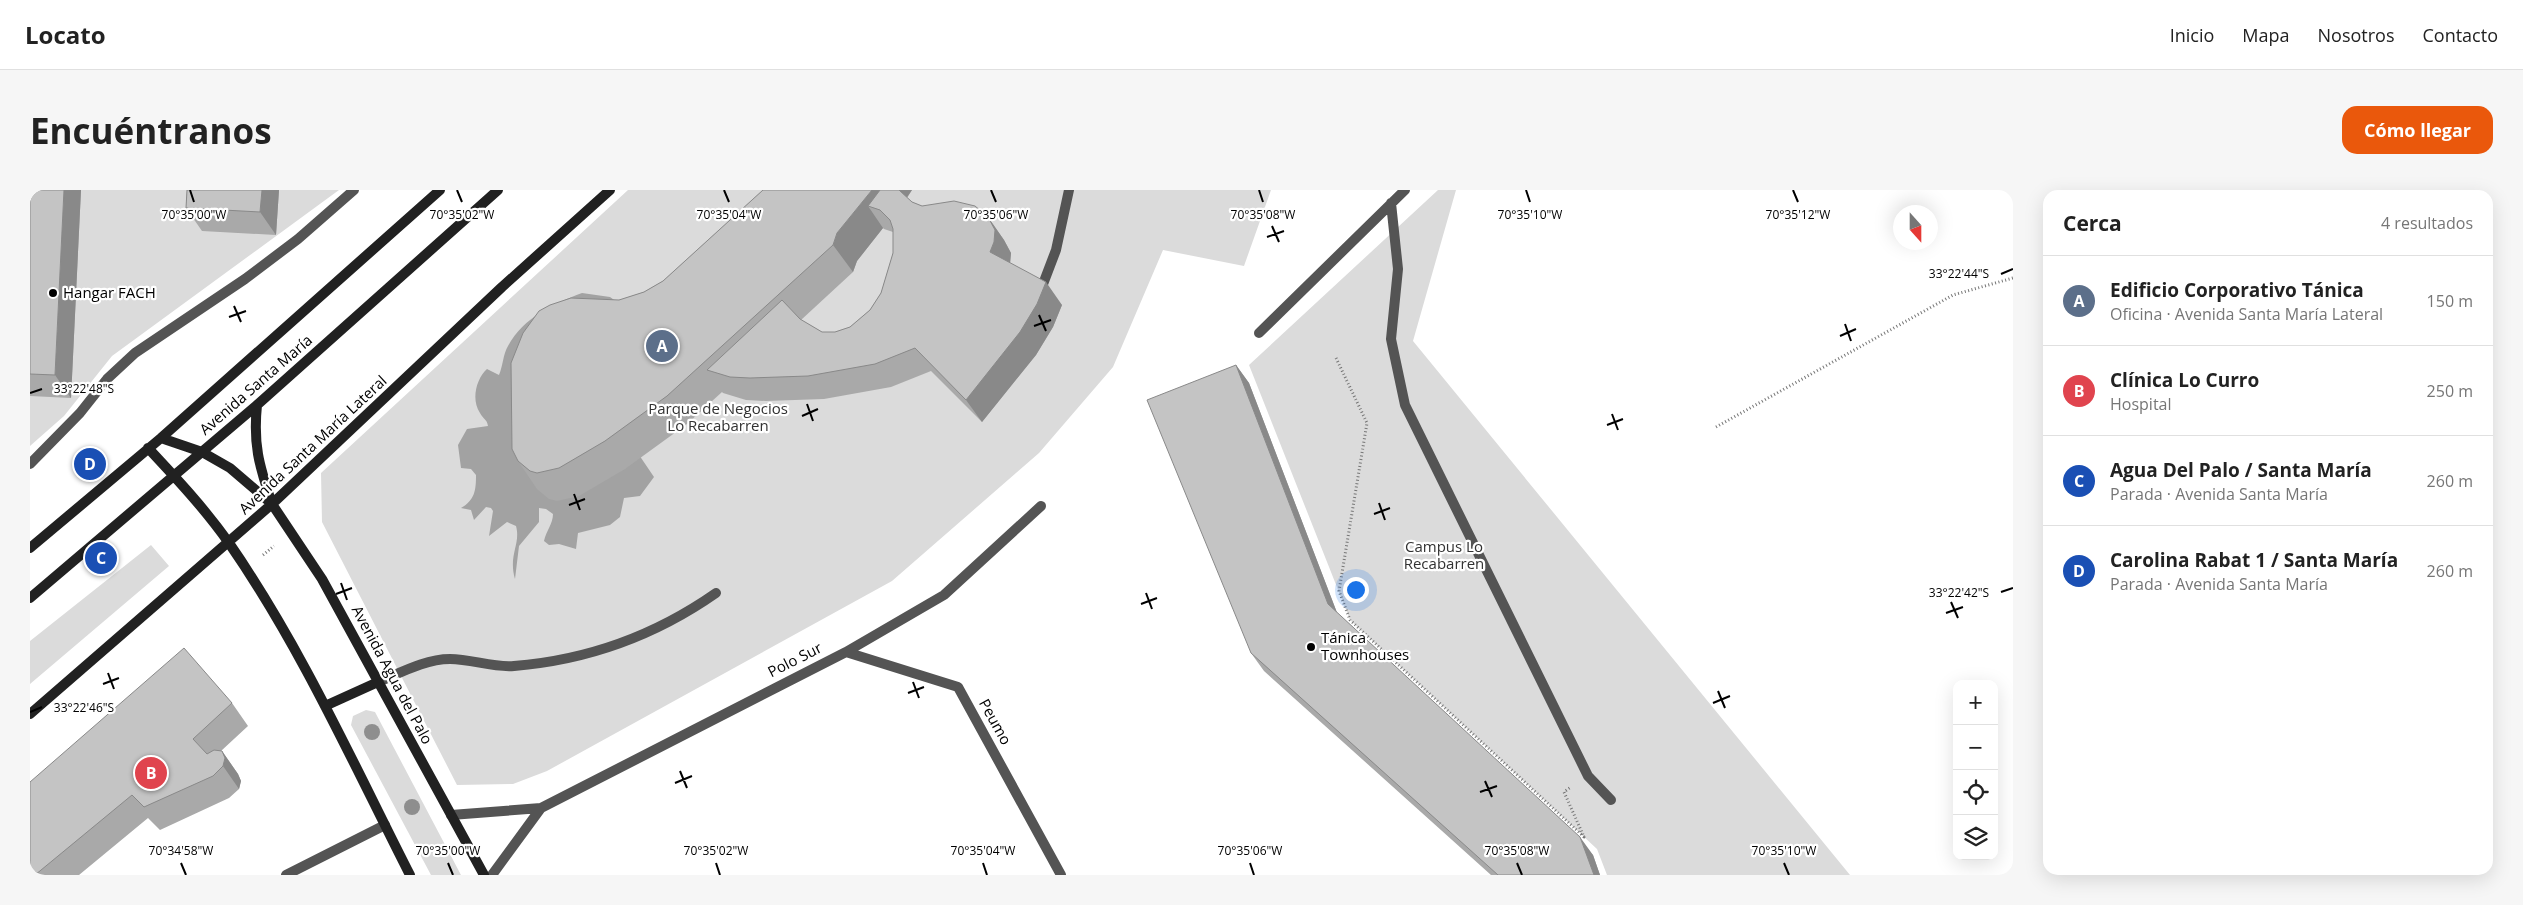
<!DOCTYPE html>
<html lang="es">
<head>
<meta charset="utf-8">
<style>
	:root { --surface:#fff; --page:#f6f6f6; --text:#222; --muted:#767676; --line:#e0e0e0; --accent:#ea580c }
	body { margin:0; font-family:"Open Sans",sans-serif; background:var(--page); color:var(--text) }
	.controls { position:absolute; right:15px; bottom:15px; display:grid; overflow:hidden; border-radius:10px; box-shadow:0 5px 20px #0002 }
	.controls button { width:45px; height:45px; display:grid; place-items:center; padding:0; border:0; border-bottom:1px solid var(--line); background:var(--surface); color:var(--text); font:25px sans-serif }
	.compass { position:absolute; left:1863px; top:15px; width:45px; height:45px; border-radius:50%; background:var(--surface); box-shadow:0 5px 20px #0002; rotate:159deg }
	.you { position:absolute; left:1325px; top:399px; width:18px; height:18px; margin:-12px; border:4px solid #fff; border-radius:50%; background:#1a73e8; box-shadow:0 0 0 8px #1a73e833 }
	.badge { display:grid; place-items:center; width:32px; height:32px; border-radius:50%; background:var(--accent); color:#fff; font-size:16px; font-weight:700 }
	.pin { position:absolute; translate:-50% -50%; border:2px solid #fff; box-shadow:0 1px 5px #0006 }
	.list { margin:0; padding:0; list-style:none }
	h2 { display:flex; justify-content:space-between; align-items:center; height:65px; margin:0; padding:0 20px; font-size:21px }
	h2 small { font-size:16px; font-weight:400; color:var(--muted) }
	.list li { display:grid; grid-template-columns:32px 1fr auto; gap:15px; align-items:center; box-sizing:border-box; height:90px; padding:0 20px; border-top:1px solid var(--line) }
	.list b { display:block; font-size:19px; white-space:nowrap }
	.list p { margin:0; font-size:16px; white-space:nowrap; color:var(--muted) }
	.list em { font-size:16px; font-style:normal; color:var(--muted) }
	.icon { flex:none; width:28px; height:28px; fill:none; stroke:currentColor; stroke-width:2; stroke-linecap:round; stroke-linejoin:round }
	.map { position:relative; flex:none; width:1983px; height:685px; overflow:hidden; border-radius:15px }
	header { display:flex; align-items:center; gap:30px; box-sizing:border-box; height:70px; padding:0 25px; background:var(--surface); border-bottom:1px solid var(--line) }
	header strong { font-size:24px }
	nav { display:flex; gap:28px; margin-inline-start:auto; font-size:18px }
	.intro { display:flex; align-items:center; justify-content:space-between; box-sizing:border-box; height:120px; padding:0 30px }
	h1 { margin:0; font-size:35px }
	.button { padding:12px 22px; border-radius:15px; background:var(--accent); color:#fff; font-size:18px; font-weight:700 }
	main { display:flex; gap:30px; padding:0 30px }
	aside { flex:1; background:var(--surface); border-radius:15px; box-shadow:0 5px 20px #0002 }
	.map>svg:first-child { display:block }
	.green { fill:#dbdbdb }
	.water { fill:#a2a2a2 }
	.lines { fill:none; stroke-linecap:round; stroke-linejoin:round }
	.path { stroke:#767676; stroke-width:3; stroke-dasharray:1 2.5; stroke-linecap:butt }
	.lane { stroke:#545454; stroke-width:10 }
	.street { stroke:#545454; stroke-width:10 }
	.secondary { stroke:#212121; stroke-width:10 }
	.tree { fill:#8e8e8e }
	.wall { fill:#a9a9a9; fill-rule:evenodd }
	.shaded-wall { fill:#898989 }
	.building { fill:#c4c4c4; stroke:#898989 }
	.ticks { fill:none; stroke:#000; stroke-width:2 }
	.poi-dot { fill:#000; stroke:#fff; stroke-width:2 }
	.labels { text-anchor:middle; stroke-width:4.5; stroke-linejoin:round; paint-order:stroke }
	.poi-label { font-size:15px; fill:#000; stroke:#fff; text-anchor:start }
	.street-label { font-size:15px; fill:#000; stroke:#fff }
	.park-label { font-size:15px; fill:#323232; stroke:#fff }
	.ticks-label { font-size:12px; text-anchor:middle; fill:#000; stroke:#fff; stroke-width:4.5; stroke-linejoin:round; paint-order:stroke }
</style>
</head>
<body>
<header>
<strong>Locato</strong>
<nav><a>Inicio</a><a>Mapa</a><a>Nosotros</a><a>Contacto</a></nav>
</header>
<div class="intro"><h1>Encuéntranos</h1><a class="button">Cómo llegar</a></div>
<main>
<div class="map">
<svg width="1983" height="685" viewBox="0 0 1983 685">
	<rect width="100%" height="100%" fill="#fff"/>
	<path class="green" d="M0,0H309L82,166L34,226L0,256Z
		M598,0H1241L1214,76L1133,60L1083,177L1009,263L862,391L517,581L483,594L427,595L292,332L291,283Z
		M1408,0H1426L1383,151L1820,685H1577L1567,659L1320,430L1219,175Z
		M121,355L139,376L0,494V451Z
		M336,520L345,522L431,685H401L321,535L323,526Z"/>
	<path class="water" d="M552,103L580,107L597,119L603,256L624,287L610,306L594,308L590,327L580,335L548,343L546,359L529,354L519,355L514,351C516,341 523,334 523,324L516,319L509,318V332L489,356L485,389C478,365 491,354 486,336L477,332L459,346L463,321L461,318L456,317L444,330L441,320L431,318C445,310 446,300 446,285L441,279L431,278L428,255L437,239L458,236C457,229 453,229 450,223C441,210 446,189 457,179L469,185C473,176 473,164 478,156C494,127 523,114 552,103Z"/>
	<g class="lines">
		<path class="path" d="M1306,168L1337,233L1309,401L1320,430L1554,647L1534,602L1541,597
			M1686,237L1923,105L1983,88
			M233,365L244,356"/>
		<path class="lane" d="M1361,13L1368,79L1361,149L1375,215L1558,586L1581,610
			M1010,102L1026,60L1039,0
			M1229,143L1375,0
			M0,274L50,223L77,189L105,163L215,89L268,49L324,0
			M348,492C370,483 395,469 420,469C442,469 463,478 484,476C558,470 626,445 686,403
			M256,685L355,635"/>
		<path class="street" d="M816,462L928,497L1031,685
			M421,625L511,618L816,462L914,405L1011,316
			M462,685L511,618"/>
		<path class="secondary" d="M227,215C223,254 229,275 241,311
			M131,248L172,262L200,278L242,314L292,389L454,685
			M118,258C147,289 175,319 199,353C271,457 323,573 380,685
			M0,358L131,248L410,0
			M0,408L227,215L468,0
			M295,516L348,492
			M0,524L242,314L472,97L580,0"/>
	</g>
	<g class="tree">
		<circle cx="342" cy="542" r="8"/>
		<circle cx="382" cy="617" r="8"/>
	</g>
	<path class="wall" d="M0,0H51L41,208L0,206Z
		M157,0H249L246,45L172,41L156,18Z
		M733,0H882L877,8L882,12L892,16L958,27L974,50L981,63L980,73L1032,115L1023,137L1006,165L952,232L901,181L861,197L794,209L736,211L716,210L693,203L692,202L657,234L595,279L549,306L527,311L519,309L507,299L488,271L589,110L614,102L633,91ZM853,38L854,39L863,42V63L851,103L840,120L820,137L805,142H792L771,130L823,82L827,71Z
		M1206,175L1219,193L1307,423L1563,665L1570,685H1461L1234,481L1221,463Z
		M202,513L218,536L191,561H192L208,584L211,591L209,599L199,608L130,640L118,628L49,685H0Z"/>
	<path class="shaded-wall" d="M34,0H51L41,208L25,185Z
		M232,0H249L246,45L230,22Z
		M842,0H882L873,13L850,20L838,16L853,38L827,71L823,82L803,55L807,43Z
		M958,27L974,50L981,63L980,74L960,62Z
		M1016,92L1032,115L1023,137L1006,165L952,232L936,210Z
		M1206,175L1219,193L1311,433L1298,414Z
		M192,561L208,584L211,591L209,599L193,576Z
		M1550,647L1563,665L1570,685H1564Z"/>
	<path class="building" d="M0,0H34L25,185L0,184Z
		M157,0H232L230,22L156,18Z
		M733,0H842L807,43L803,55L637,206L575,251L529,278L507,283L500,281L488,271L482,259L481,173L493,143L509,121L520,115L541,108L589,110L614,102L633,91Z
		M850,0H869L882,12L892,16L924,11L945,16L958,27L965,40L964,52L960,62L1016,92L1007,114L990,142L936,210L885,158L845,174L778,186L720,188L700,187L677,180L752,110L770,129L792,142H805L820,137L840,120L851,103L863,63V39L860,30L850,20L838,16Z
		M1206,175L1298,414L1550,647L1564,685H1468L1221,463L1117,210Z
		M154,458L202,513L163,549L177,564L184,560L192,561L195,568L193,576L183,586L114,617L102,605L5,685H0V592Z"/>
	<path class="ticks" d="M160,0L164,12M427,0L432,12M694,0L699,12M961,0L966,12M1229,0L1233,12M1496,0L1500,12M1763,0L1768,12M1242,36L1249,52M1237,47L1254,41M1971,84L1983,79M204,116L211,132M1009,125L1016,141M199,127L216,121M1815,134L1821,151M1004,136L1021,130M1810,146L1826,139M0,203L12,199M777,214L783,231M1582,224L1588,240M772,226L788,219M1577,235L1593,229M544,304L550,320M1349,313L1355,330M539,315L555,309M1344,324L1360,318M311,393L317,410M1971,402L1983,398M1116,403L1122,419M306,404L322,398M1921,412L1928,428M1111,414L1127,408M1916,423L1933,417M78,483L84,499M883,492L889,508M73,494L89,488M1688,501L1695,518M878,503L894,497M1683,513L1700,506M0,522L12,517M650,581L657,598M1455,591L1462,607M645,593L662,586M1450,602L1467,596M151,673L156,685M418,673L423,685M686,673L690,685M953,673L957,685M1220,673L1224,685M1487,673L1492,685M1754,673L1759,685"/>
	<g class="poi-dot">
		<circle cx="23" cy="103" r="5"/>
		<circle cx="1281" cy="457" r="5"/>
	</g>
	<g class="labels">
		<g class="poi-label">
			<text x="33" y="108">Hangar FACH</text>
			<text x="1291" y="453">Tánica<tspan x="1291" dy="17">Townhouses</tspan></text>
		</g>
		<g class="street-label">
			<text transform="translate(226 195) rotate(-41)" y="5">Avenida Santa María</text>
			<text transform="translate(283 255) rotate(-43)" y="5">Avenida Santa María Lateral</text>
			<text transform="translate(765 470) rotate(-27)" y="5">Polo Sur</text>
			<text transform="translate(362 485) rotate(62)" y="5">Avenida Agua del Palo</text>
			<text transform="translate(965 532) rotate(61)" y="5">Peumo</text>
		</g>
		<g class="park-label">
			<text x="688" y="224">Parque de Negocios<tspan x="688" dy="17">Lo Recabarren</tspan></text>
			<text x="1414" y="362">Campus Lo<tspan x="1414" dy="17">Recabarren</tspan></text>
		</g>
	</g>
	<g class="ticks-label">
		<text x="164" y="29">70°35'00"W</text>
		<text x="432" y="29">70°35'02"W</text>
		<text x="699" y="29">70°35'04"W</text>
		<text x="966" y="29">70°35'06"W</text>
		<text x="1233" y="29">70°35'08"W</text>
		<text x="1500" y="29">70°35'10"W</text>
		<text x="1768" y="29">70°35'12"W</text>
		<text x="1929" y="88">33°22'44"S</text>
		<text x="54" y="203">33°22'48"S</text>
		<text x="1929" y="407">33°22'42"S</text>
		<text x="54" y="522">33°22'46"S</text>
		<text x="151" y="665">70°34'58"W</text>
		<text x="418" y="665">70°35'00"W</text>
		<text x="686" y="665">70°35'02"W</text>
		<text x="953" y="665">70°35'04"W</text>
		<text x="1220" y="665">70°35'06"W</text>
		<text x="1487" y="665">70°35'08"W</text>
		<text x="1754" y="665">70°35'10"W</text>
	</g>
</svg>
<div class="controls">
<button>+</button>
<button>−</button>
<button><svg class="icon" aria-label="locate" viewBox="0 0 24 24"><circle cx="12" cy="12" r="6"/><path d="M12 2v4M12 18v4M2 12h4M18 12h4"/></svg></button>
<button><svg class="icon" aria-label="layers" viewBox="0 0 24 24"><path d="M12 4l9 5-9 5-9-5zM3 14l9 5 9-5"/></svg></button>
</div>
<svg class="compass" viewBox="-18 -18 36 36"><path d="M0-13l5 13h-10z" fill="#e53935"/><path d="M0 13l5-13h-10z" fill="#767676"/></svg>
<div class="you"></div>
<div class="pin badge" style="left:632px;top:156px;background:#5c6f8a">A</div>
<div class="pin badge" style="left:121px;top:583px;background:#e0444e">B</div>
<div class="pin badge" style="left:71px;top:368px;background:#1a4fb4">C</div>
<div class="pin badge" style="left:60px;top:274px;background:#1a4fb4">D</div>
</div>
<aside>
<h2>Cerca<small>4 resultados</small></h2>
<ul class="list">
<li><span class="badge" style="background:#5c6f8a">A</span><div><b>Edificio Corporativo Tánica</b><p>Oficina · Avenida Santa María Lateral</p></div><em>150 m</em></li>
<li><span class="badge" style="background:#e0444e">B</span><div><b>Clínica Lo Curro</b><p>Hospital</p></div><em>250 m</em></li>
<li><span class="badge" style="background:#1a4fb4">C</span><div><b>Agua Del Palo / Santa María</b><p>Parada · Avenida Santa María</p></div><em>260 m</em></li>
<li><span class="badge" style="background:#1a4fb4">D</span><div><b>Carolina Rabat 1 / Santa María</b><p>Parada · Avenida Santa María</p></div><em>260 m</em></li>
</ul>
</aside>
</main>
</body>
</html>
